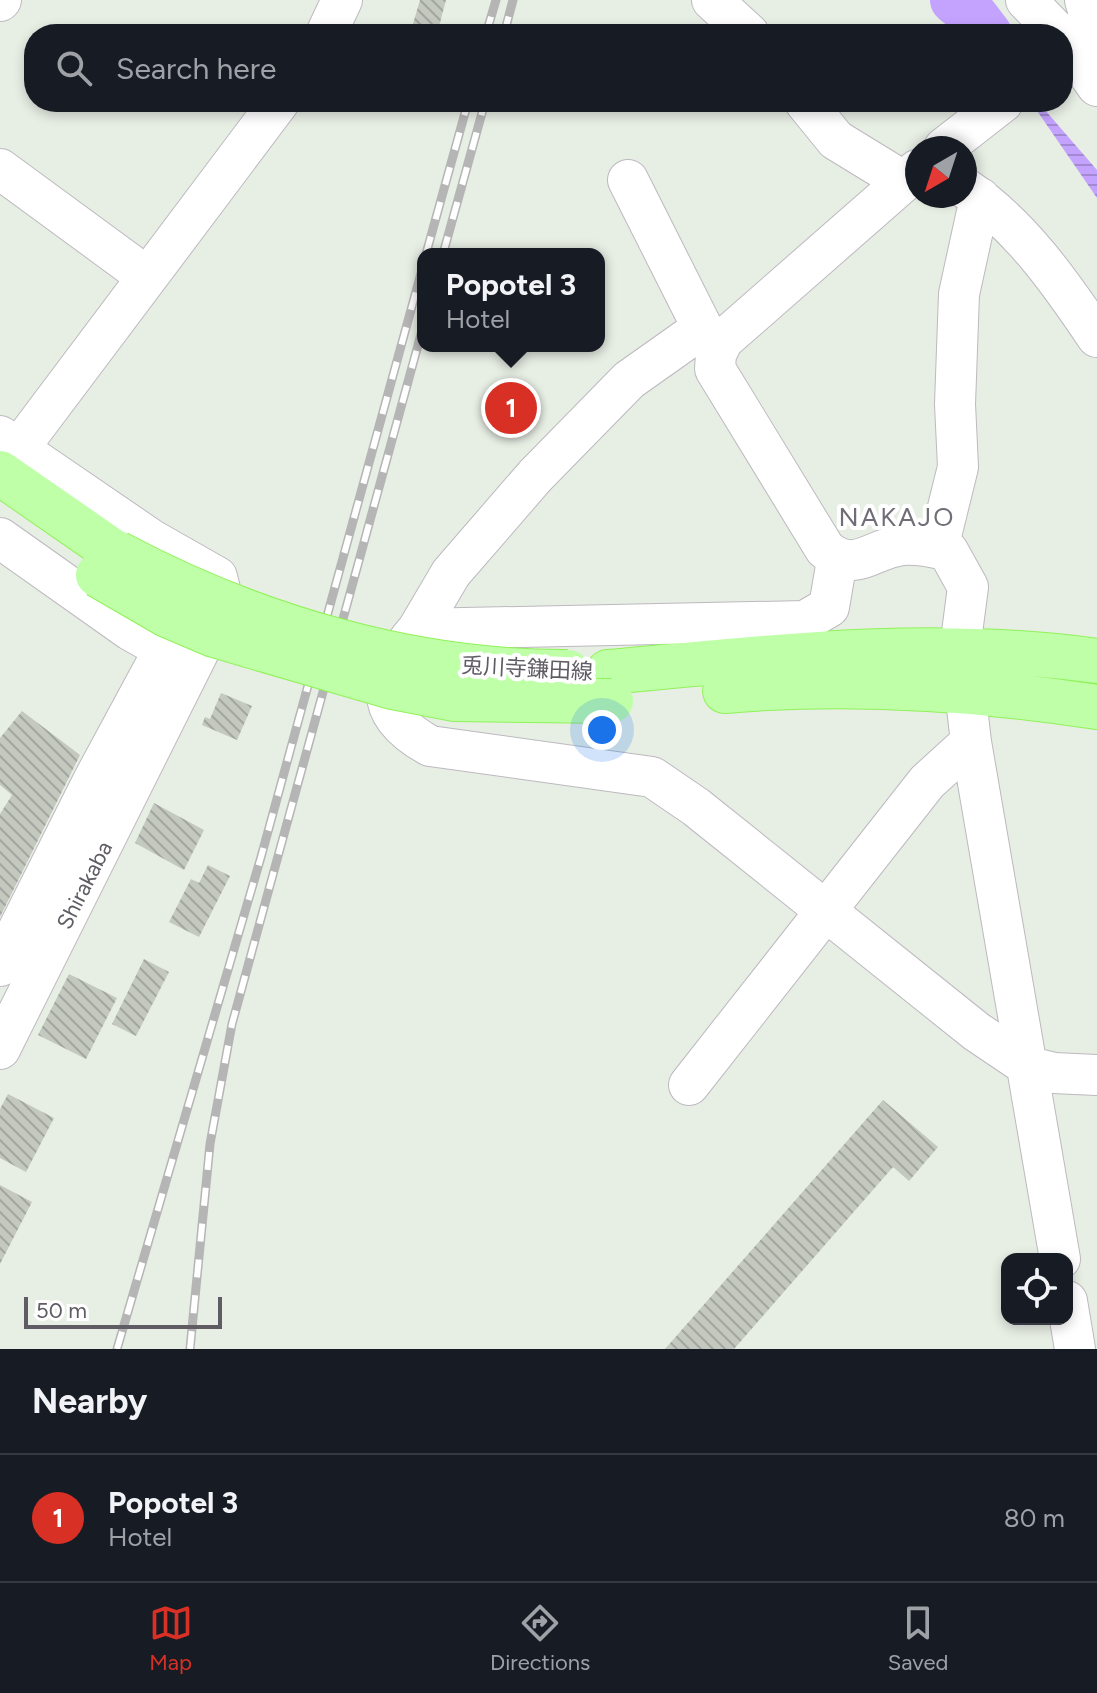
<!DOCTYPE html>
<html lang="en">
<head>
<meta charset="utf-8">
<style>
	:root { --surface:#171b24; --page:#20242c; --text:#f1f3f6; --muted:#9ea1a6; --line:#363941; --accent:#d93025 }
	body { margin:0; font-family:Figtree,"Noto Sans JP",sans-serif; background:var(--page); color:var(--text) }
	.controls { position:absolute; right:24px; bottom:24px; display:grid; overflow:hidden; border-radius:16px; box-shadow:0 4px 12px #0003 }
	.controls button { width:72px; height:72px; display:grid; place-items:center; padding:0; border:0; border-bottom:2px solid var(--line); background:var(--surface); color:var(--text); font:40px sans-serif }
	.compass { position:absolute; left:905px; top:136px; width:72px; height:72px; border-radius:50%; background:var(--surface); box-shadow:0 4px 12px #0003; rotate:219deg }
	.scale { position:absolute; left:24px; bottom:20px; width:198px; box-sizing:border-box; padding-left:8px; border:4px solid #605c64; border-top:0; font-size:22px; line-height:28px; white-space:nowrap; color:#605c64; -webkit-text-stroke:6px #fff; paint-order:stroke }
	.you { position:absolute; left:602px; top:730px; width:28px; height:28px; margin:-20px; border:6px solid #fff; border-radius:50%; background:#1a73e8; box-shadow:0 0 0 12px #1a73e833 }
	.badge { display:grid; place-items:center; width:52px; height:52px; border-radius:50%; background:var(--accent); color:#fff; font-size:26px; font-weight:700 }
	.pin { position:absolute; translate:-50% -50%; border:4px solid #fff; box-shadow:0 2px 8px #0006 }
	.popup { position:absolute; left:417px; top:248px; width:188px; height:104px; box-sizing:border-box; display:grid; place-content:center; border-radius:16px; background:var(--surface); filter:drop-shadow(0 2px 6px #0005); font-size:26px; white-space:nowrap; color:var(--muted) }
	.popup b { font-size:30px; color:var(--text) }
	.popup::after { content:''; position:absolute; left:50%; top:100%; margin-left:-16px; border:16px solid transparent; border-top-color:var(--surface) }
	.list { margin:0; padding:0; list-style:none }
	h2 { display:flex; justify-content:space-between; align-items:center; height:104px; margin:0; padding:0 32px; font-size:34px }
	h2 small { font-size:26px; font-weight:400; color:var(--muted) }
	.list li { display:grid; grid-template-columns:52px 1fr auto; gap:24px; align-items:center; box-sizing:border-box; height:128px; padding:0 32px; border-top:2px solid var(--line) }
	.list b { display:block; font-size:30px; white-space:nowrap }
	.list p { margin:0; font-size:26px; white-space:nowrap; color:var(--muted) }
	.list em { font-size:26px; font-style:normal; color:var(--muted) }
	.icon { flex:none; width:44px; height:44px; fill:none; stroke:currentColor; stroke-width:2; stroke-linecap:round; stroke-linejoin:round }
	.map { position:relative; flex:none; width:1097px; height:1349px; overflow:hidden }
	.search { position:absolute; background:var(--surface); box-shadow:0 4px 12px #0003; left:24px; right:24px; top:24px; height:88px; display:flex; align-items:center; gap:20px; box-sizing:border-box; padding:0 28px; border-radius:32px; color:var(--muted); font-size:30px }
	.sheet { height:232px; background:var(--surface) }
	nav { display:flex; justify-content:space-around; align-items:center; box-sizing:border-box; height:112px; border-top:2px solid var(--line); background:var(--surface); font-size:22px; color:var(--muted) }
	nav a { display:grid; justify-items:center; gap:4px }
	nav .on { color:var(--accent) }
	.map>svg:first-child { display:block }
	.water { fill:url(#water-rules) }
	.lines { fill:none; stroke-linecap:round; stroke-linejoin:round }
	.river { stroke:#c4a3ff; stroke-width:48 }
	.building { fill:url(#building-back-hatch) }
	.minor-casing { stroke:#bdb9c0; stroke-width:42 }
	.major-casing { stroke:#91f259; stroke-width:46 }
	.minor { stroke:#fff; stroke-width:40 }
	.major { stroke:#beffa8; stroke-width:44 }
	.rail-casing { stroke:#b6b5b6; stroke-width:9 }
	.rail { stroke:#fff; stroke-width:6; stroke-dasharray:18; stroke-linecap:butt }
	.major-bridge-casing { stroke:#91f259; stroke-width:46; stroke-linecap:butt }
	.major-bridge { stroke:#beffa8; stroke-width:44 }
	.labels { text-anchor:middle; stroke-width:8; stroke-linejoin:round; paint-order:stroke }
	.street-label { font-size:22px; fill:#605c64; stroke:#fff }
	.quarter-label { font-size:26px; letter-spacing:2px; fill:#716d77; stroke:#fff }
</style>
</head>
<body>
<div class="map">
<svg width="1097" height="1349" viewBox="0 0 1097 1349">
	<defs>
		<pattern id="water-rules" width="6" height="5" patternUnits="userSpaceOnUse" patternTransform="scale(2)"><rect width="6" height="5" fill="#c4a3ff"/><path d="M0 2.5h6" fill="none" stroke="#a388d2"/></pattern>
		<pattern id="building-back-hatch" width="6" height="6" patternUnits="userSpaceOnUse" patternTransform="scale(2)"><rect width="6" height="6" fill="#c4c9c0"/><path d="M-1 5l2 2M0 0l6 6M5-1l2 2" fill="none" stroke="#a3a6a0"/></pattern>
	</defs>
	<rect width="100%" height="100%" fill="#e7eee4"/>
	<path class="water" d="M1031,102H1038L1097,170V198Z"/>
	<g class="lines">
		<path class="river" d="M954,0L975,17L988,34"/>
	</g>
	<path class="building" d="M420,0H446L437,34H410Z
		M221,693L252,706L237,740L202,725L205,717L210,719Z
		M22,711L80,755L0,917V814L12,795L0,785V738Z
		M154,803L204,830L184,870L135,843Z
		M208,865L230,876L199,937L169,922L191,879L199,883Z
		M144,959L169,972L136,1036L112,1024Z
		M69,974L117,998L86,1059L38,1035Z
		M8,1094L54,1118L26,1172L0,1158V1109Z
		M883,1100L938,1147L909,1181L893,1167L734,1349H665Z
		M0,1185L32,1202L0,1264Z"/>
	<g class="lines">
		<defs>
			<path id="minor" d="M712,0L749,34
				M1026,0L1059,34
				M1085,0L1094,32
				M0,1L1,0
				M326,34L342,0
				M1063,38L1097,86
				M805,102L836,140L903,181
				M944,148L1003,102
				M0,169L146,276
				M917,170L723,340L716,354L715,369L825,549C856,575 871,548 903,545C919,544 933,547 948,551L968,587L960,648L971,742L1060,1259
				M628,180L705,333
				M965,188C1020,225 1060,282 1097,337
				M0,436L152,540L217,577L220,589L201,647L0,1049
				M19,448L279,102
				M0,538L130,630L185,661
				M938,548L958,467L955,404L959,294L980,198
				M837,560L829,607L805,621L418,629C378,675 370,713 430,746L652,777L696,807L977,1032L1029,1067L1054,1073L1097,1075
				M418,629L451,573L535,476L629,380L694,334L705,333L723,340
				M0,966L94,779L195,592
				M689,1085L927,782L971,742
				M1067,1301L1075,1349"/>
			<path id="major" d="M0,473L111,550
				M608,672C772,657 933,638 1097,661
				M725,691C850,680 973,688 1097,707"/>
		</defs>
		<use href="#minor" class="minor-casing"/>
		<use href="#major" class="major-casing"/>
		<use href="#minor" class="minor"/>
		<use href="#major" class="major"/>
		<defs>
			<path id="rail" d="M486,34L496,0
				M504,34L513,0
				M426,254L468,102
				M443,254L485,102
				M117,1349L261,857L423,266
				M190,1349L210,1144L232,1024L423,327"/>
		</defs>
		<use href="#rail" class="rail-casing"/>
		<use href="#rail" class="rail"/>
		<defs>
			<path id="major-bridge" d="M117,553C254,626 412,673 568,672
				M98,575L167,615L214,635L392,687L454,699L611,701"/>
		</defs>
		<use href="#major-bridge" class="major-bridge-casing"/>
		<use href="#major-bridge" class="major-bridge"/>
	</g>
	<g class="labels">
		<g class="street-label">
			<text transform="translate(527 668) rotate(3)" y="8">兎川寺鎌田線</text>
			<text transform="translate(84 885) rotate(-63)" y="8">Shirakaba</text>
		</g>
		<g class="quarter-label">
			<text x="897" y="526">NAKAJO</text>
		</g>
	</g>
</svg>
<div class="controls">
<button><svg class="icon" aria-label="locate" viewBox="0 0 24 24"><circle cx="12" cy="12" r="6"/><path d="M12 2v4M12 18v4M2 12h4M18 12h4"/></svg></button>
</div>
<svg class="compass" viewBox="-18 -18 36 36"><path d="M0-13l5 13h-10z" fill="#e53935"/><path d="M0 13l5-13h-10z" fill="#9ea1a6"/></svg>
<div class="scale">50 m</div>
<div class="you"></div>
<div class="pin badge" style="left:511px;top:408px">1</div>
<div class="popup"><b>Popotel 3</b>Hotel</div>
<div class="search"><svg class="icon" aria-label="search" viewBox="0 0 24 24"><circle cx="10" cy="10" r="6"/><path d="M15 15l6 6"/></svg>Search here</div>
</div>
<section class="sheet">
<h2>Nearby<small></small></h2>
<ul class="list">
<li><span class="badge">1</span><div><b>Popotel 3</b><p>Hotel</p></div><em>80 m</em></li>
</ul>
</section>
<nav>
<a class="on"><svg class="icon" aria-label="map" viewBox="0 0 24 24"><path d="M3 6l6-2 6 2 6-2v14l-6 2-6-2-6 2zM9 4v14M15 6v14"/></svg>Map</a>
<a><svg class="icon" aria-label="directions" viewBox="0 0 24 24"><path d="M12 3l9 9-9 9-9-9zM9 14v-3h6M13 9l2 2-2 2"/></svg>Directions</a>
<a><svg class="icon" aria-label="saved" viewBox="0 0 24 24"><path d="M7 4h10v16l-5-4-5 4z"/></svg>Saved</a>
</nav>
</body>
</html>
